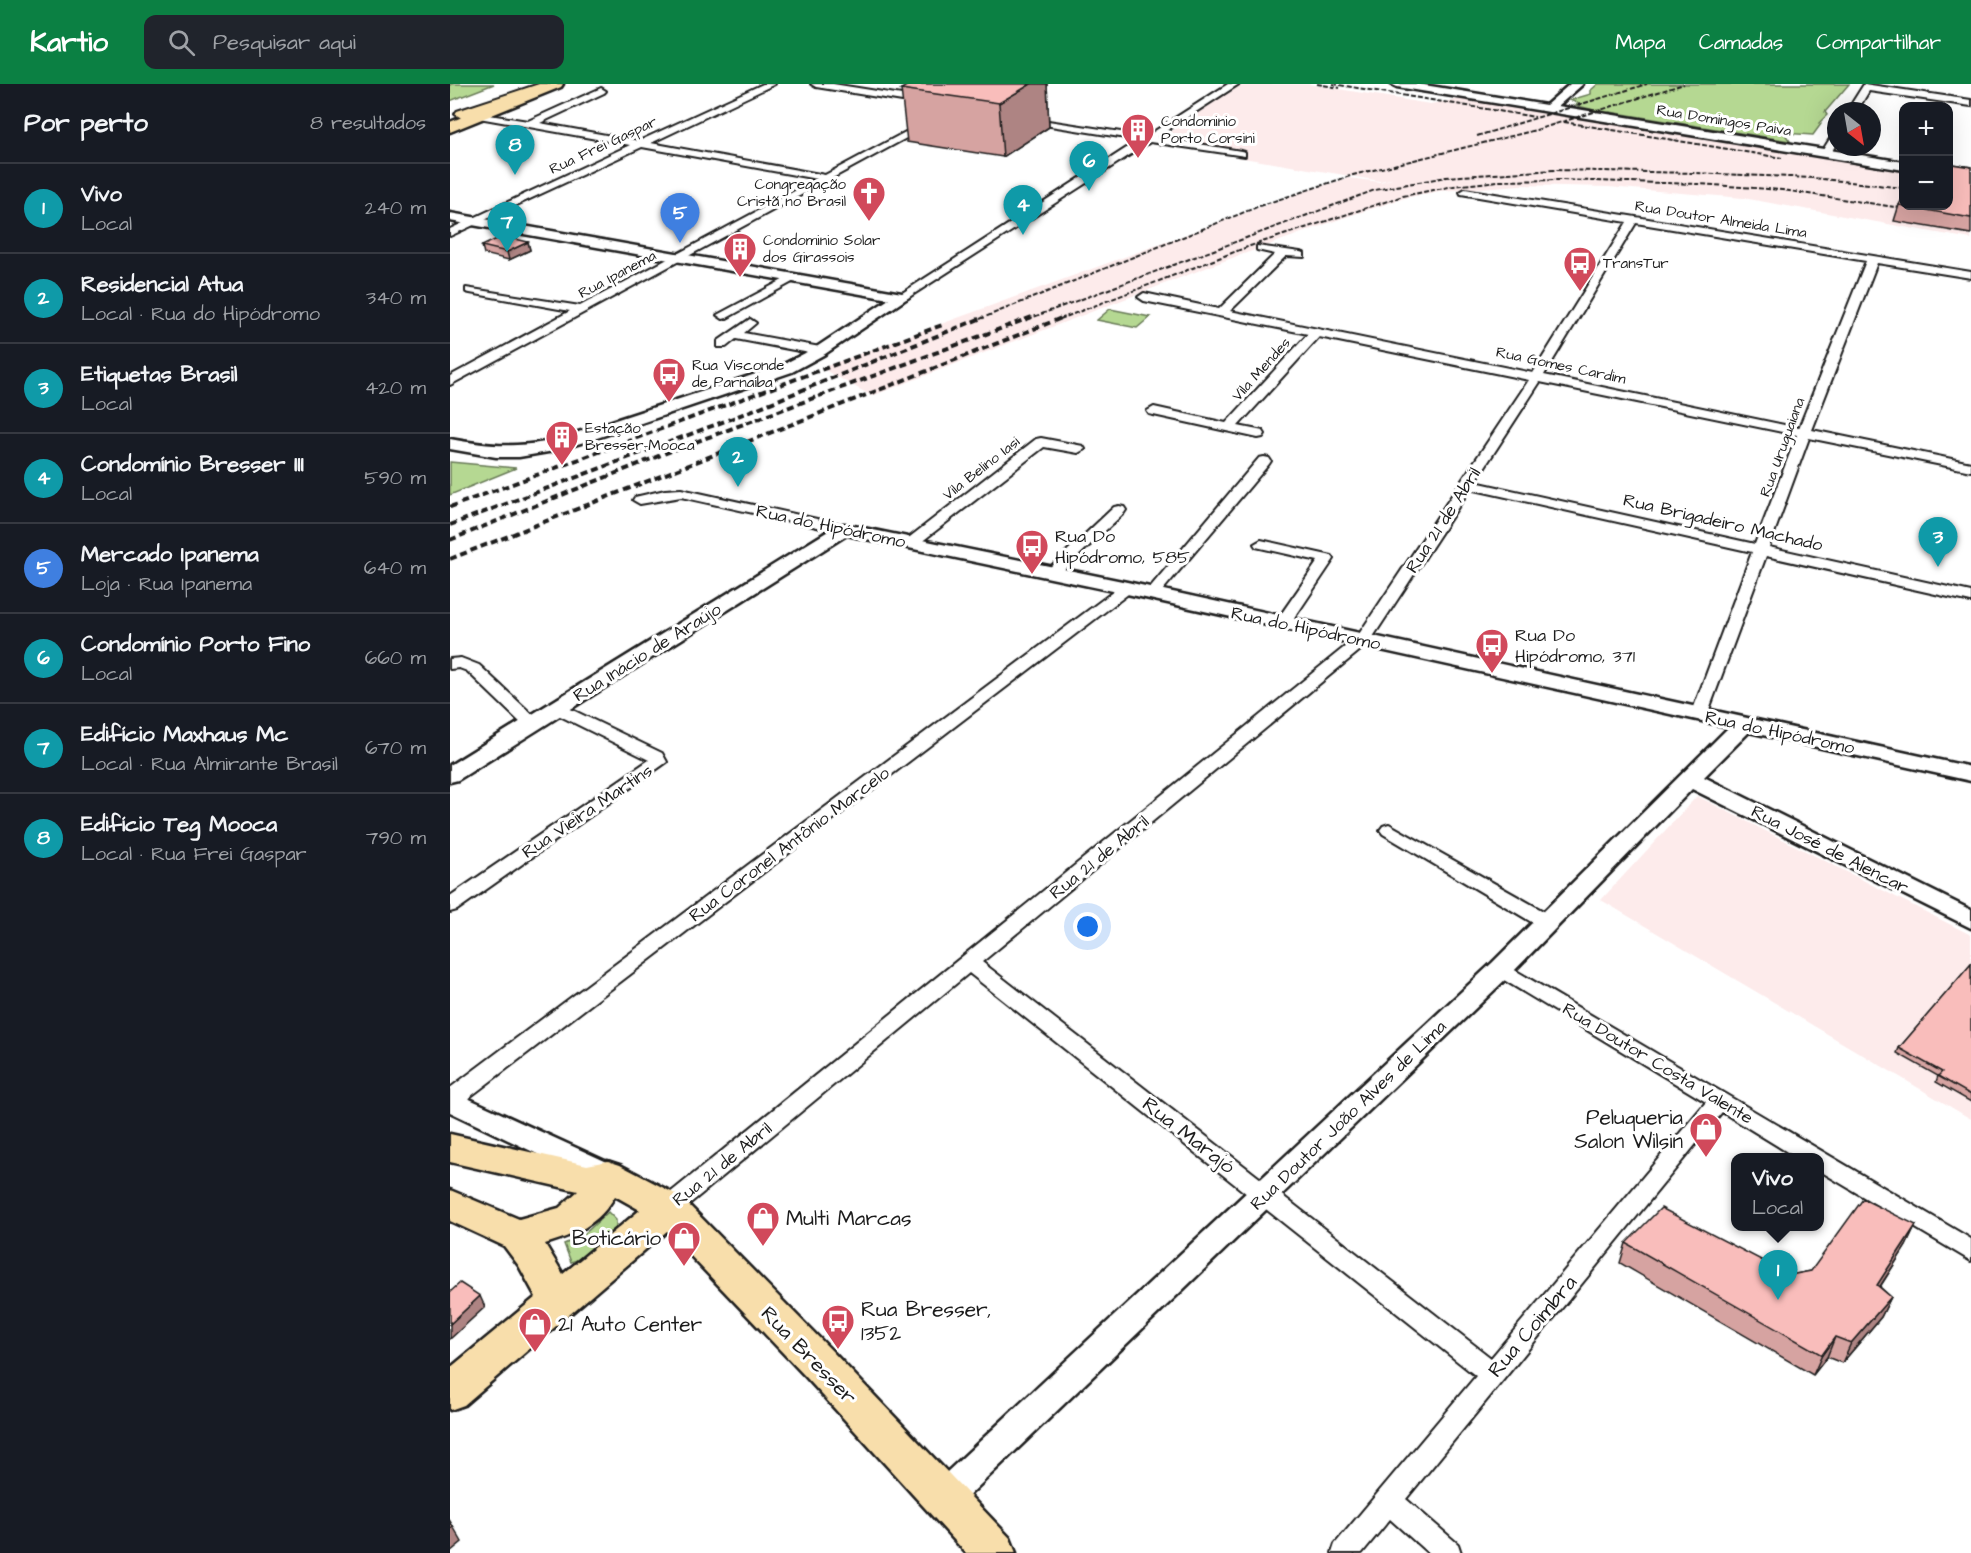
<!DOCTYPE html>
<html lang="pt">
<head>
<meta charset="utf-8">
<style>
	:root { --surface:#171b24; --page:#20242c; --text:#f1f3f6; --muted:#9ea1a6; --line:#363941; --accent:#0b8043 }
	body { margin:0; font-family:"Architects Daughter",sans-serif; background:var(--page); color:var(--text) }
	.controls { position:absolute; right:18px; top:18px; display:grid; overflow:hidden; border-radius:12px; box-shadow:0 6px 24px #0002 }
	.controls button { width:54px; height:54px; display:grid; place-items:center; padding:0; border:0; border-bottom:2px solid var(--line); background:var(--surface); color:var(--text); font:30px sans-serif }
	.compass { position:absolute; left:1377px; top:18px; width:54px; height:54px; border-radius:50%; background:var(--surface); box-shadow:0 6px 24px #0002; rotate:149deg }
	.you { position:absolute; left:638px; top:843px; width:21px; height:21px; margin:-15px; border:4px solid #fff; border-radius:50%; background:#1a73e8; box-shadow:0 0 0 9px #1a73e833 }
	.badge { display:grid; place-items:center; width:39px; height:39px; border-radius:50%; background:var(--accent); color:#fff; font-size:20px; font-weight:700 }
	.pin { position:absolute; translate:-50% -50px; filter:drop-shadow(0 2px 3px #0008) }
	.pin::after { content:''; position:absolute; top:32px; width:21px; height:18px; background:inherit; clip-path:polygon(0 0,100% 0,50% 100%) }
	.popup { position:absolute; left:1281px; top:1069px; width:93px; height:78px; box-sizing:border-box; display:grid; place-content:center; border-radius:12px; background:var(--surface); filter:drop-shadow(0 2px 4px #0005); font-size:20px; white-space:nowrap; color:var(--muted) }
	.popup b { font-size:22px; color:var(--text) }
	.popup::after { content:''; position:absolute; left:50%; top:100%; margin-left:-12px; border:12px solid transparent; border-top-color:var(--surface) }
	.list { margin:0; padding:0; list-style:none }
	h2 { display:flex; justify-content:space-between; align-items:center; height:78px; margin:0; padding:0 24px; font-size:26px }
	h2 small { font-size:20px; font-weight:400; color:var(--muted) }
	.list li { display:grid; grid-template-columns:39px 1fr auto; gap:18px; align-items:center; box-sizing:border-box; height:90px; padding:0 24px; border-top:2px solid var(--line) }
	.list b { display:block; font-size:22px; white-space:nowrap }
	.list p { margin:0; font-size:20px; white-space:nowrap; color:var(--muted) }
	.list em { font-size:20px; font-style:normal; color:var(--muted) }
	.icon { flex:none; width:33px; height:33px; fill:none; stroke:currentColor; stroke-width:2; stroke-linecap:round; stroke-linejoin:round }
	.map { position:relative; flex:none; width:1521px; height:1469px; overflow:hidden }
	header { display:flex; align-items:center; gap:36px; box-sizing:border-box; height:84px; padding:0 30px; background:var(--accent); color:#fff }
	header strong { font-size:28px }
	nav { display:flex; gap:33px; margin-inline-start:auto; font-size:21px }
	.search { width:420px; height:54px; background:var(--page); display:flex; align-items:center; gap:15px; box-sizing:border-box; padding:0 21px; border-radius:12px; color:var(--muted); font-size:22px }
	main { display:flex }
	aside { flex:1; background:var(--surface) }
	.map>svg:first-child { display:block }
	.built { fill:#fdebeb }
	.green { fill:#b5d892; stroke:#687a57; stroke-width:1.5 }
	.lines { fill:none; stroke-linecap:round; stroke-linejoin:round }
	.minor-casing { stroke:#1c1c1c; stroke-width:4 }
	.tertiary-casing { stroke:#1c1c1c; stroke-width:5 }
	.primary-casing { stroke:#1c1c1c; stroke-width:5 }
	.trunk-casing { stroke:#1c1c1c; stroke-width:4 }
	.minor { fill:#fff; fill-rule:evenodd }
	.tertiary { fill:#fff; fill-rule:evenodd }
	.primary { fill:#f8deab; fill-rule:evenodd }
	.trunk { fill:#f8deab; fill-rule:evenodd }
	.rail-far1 { stroke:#1c1c1c; stroke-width:2; stroke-dasharray:5 2; stroke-linecap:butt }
	.rail { stroke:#1c1c1c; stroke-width:4; stroke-dasharray:7 4; stroke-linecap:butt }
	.wall { fill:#d6a3a1; stroke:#1c1c1c; stroke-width:1.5 }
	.shaded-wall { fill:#ae8483; stroke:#1c1c1c; stroke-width:1.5 }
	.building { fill:#f9bdbb; stroke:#1c1c1c; stroke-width:1.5 }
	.labels { text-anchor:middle; stroke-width:6; stroke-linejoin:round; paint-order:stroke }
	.far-street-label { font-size:15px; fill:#1c1c1c; stroke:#fff }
	.far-poi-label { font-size:15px; fill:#1c1c1c; stroke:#fff; text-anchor:start }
	.street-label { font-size:18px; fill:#1c1c1c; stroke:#fff }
	.poi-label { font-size:18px; fill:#1c1c1c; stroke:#fff; text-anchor:start }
	.near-poi-label { font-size:21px; fill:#1c1c1c; stroke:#fff; text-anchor:start }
	.near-street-label { font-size:21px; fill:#1c1c1c; stroke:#fff }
</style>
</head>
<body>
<header>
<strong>Kartio</strong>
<div class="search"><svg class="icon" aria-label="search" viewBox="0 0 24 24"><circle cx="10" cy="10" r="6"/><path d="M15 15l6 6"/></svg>Pesquisar aqui</div>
<nav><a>Mapa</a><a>Camadas</a><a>Compartilhar</a></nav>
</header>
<main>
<aside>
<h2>Por perto<small>8 resultados</small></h2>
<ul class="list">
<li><span class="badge" style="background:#0f9aa8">1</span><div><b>Vivo</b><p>Local</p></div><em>240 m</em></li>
<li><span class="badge" style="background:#0f9aa8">2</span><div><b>Residencial Atua</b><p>Local · Rua do Hipódromo</p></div><em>340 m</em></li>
<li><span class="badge" style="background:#0f9aa8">3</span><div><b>Etiquetas Brasil</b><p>Local</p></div><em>420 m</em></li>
<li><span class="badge" style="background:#0f9aa8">4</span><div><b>Condomínio Bresser III</b><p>Local</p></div><em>590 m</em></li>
<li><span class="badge" style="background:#3f7fe0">5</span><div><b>Mercado Ipanema</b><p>Loja · Rua Ipanema</p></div><em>640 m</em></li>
<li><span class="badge" style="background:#0f9aa8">6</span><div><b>Condomínio Porto Fino</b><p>Local</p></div><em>660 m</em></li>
<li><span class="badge" style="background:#0f9aa8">7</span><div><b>Edifício Maxhaus Mc</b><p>Local · Rua Almirante Brasil</p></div><em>670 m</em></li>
<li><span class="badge" style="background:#0f9aa8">8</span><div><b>Edifício Teg Mooca</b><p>Local · Rua Frei Gaspar</p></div><em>790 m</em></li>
</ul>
</aside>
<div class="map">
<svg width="1521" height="1469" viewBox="0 0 1521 1469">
	<rect width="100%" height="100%" fill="#fff"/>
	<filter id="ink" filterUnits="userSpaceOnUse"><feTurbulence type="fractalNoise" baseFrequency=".0167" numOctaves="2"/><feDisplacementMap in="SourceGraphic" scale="12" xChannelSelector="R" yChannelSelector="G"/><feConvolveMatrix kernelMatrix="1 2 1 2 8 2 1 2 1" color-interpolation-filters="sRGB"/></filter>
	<g filter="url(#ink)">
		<path class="built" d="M790,0H858L980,20L1015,14L1453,86L1454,122H1498L1521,97V155L1293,114L1158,103L1070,101L990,107L955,114L893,134L774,177L422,312L371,284L849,109L898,94L930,98L946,94L930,97L787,73L796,67L785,65L781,67L713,53Z
			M1247,712L1521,851V1035L1151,816Z"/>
		<path class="green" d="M0,0H44L0,17Z
			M1148,0H1399L1375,28L1377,31L1369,39L1371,40L1363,51L1334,49L1340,57L1160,28L1156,29L1128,22L1126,21L1130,20L1120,16L1141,10V6Z
			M660,225L700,233L687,244L647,236Z
			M0,378L66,384L0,411Z
			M158,1128L166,1136V1144L160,1151L130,1175L121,1178L114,1160L131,1153Z"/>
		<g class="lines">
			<defs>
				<path id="minor" d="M313,0H325L201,59L375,91L476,37L484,39L0,301V292L120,227L20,209L16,208V204L130,222L367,95L192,63L0,152V145L180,61L29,34L24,31L26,29L78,37L151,4L156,7L154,9L90,39L189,57Z
					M361,0H383L477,15L482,18L477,21L366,3Z
					M778,0H789L707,53L791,67L795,68V72L700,58L456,215H448L446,213L689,56L575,38L570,35L572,33L697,52Z
					M1414,0L1521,16V22L1419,7L1407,27H1397Z
					M1386,49V60L1381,69L1372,71L1371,69L1383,50Z
					M1015,105L1521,188V194L1427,179L1362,346L1521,379V387L1359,354L1319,463L1521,508V518L1316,472L1257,631L1255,635H1243L1241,631L1302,468L1020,405L919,559L532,878L1041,1274L1256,1018L1044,890L1041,885L1044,880L1051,878L1521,1155V1177L1370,1087V1074H1347L1272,1028L956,1415L1008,1460L1011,1469H978L940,1435L912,1469H882L885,1460L1026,1292L519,889L226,1131L218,1133L210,1131L207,1124L210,1117L907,553L1079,296L869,253L788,342L813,347L815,350L813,353L808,354L699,330L697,327L704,323L776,339L858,250L694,217L688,213L694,209L769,225L825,170L807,166V162L850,168L854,169V173L836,172L780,227L1083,289L1177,138L1011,110L1010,108ZM1186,139L1416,177L1349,344L1094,291ZM1090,298L1347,351L1305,460L1025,398Z
					M342,191L348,194L346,196L277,234L273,235L267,231Z
					M300,235L306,239L294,249L370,263L376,267L370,271L286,255L276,263H268V257Z
					M591,354L633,362L635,365L628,369L594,363L466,462H456L454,459L456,456L586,355Z
					M814,373L819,374L821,377L819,380L707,513H697L694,510L697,507L809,374Z
					M231,405L394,441L401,445L394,449L231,413L190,420L183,416L185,413L215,406Z
					M669,422L674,423L676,426L674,429L607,492H597L594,489L597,486L664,423Z
					M811,456L882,472L884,475L839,542L833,544L825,539L868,477L806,463L804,460Z
					M677,499L682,501L685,504L682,507L8,1022L0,1024V1004L672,501Z
					M11,574L29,581L88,636L90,640L88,644H76L17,587L9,584L0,585V575Z
					M108,619L212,669L217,678L7,826L0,828V812L199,676L102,628L100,624L102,620Z
					M939,740L1104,833L1107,838L1104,843L1097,845L1090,843L933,750L930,746L933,742Z"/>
				<path id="tertiary" d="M941,0H968L1096,21L1120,0H1133L1108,22L1454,78V86L947,3Z
					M0,129L452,209L459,213L375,270L342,288L144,355L104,367L69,373H46L0,365V355C39,362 61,364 101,357L330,282L365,264L439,215L0,137Z
					M394,440L677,498L1521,683V697L1299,648L1254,693L1521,826V844L1242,705L1060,891L506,1424L494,1429L482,1424L478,1413L482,1402L1042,879L1279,643L677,510L397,451L8,696L0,698V681L388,441Z
					M0,1006L168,1083L172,1091L168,1099L158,1102L148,1099L0,1028Z"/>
				<path id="primary" d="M93,0H113L111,3L0,48V38Z
					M0,1050L137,1081L158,1077L170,1081L231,1113L383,1268L560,1454L566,1469H516L355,1292L217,1147L14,1321L0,1326V1284L86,1213L69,1182L54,1162L0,1137V1106L69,1135L109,1124L128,1107L0,1078ZM165,1112L190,1126L113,1190L95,1160C125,1151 149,1140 165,1112Z"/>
				<path id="trunk" d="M89,0H112L109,3L13,35L5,30L7,27Z"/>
			</defs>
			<use href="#minor" class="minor-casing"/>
			<use href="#tertiary" class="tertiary-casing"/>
			<use href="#primary" class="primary-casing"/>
			<use href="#trunk" class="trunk-casing"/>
			<use href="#minor" class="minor"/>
			<use href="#tertiary" class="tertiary"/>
			<use href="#primary" class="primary"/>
			<use href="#trunk" class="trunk"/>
			<path class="rail-far1" d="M867,0L890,4
				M883,0L1085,33
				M1114,38L1332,74
				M1027,52L1197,0
				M530,235L812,121L903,91L1086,46L1234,0
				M578,235L925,106L996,93L1105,86L1244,89L1364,94L1454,104
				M610,235L800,162L953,112L1004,102L1048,97L1109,96L1249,100L1332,106L1465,126"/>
			<path class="rail" d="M0,423L495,240
				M0,441L283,334L534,233
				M0,456L221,367L582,233
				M0,475L614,233"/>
		</g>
		<path class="wall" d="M597,0L599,43L553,73L457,58L451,5Z
			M1502,80L1521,83V150L1444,137L1449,121Z
			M78,158L80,166L59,176L34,170L32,162Z
			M1521,880V1018L1486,998L1488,992L1447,969L1449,964Z
			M1466,1141L1456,1162L1430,1203L1441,1213L1431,1233L1392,1279L1377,1273L1363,1291L1170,1179L1176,1159L1340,1191L1361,1187Z"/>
		<path class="shaded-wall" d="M581,0H597L599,43L553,73L549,19Z
			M78,158L80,166L59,176L57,168Z
			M1466,1141L1456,1162L1418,1221L1427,1201Z
			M30,1212L35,1223L0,1255V1240Z
			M1441,1213L1431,1233L1392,1279L1401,1259Z
			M1385,1253L1377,1273L1363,1291L1372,1271Z
			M0,1437L12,1458L0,1468Z"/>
		<path class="building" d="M460,0H581L549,19L451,5Z
			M1498,76H1500L1502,80L1521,83V134L1449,121L1454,111V122H1498Z
			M53,152L78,158L57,168L32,162Z
			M1521,880V1011L1488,992L1492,988L1449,964Z
			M1413,1115L1466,1141L1427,1201L1441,1213L1401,1259L1385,1253L1372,1271L1176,1159L1211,1124L1340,1191L1361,1187Z
			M10,1199L30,1212L0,1240V1208Z
			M0,1438L3,1443L0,1446Z"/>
	</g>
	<defs>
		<symbol id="building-pin" viewBox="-11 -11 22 30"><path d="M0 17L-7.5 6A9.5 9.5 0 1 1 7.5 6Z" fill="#d1495b" stroke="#fff"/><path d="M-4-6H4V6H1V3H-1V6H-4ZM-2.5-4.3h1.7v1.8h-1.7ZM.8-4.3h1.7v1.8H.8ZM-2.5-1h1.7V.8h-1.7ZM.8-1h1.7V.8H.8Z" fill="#fff"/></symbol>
		<symbol id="church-pin" viewBox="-11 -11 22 30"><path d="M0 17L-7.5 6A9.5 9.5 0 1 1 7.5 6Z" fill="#d1495b" stroke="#fff"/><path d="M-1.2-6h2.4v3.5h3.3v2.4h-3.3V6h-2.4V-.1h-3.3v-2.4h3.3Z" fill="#fff"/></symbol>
		<symbol id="bus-pin" viewBox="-11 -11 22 30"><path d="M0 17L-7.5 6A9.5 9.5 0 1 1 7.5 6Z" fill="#d1495b" stroke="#fff"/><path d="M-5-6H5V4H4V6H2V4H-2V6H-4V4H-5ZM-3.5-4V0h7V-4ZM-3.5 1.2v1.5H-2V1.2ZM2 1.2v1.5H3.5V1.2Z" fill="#fff"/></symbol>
		<symbol id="shop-pin" viewBox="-11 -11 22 30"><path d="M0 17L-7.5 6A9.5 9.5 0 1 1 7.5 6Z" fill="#d1495b" stroke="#fff"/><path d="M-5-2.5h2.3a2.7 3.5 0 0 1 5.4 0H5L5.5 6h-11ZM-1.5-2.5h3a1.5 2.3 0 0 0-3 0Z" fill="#fff"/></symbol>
	</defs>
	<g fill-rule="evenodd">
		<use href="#building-pin" x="669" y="27" width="38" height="52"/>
		<use href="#church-pin" x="400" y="90" width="38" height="52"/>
		<use href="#building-pin" x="271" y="146" width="38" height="52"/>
		<use href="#bus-pin" x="1111" y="160" width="38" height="52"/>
		<use href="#bus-pin" x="200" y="271" width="38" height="52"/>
		<use href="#building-pin" x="93" y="334" width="38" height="52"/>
		<use href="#bus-pin" x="563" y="443" width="38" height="52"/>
		<use href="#bus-pin" x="1023" y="542" width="38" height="52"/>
		<use href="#shop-pin" x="1237" y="1026" width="38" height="52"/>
		<use href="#shop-pin" x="294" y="1115" width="38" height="52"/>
		<use href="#shop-pin" x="215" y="1135" width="38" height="52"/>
		<use href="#bus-pin" x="369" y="1218" width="38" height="52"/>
		<use href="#shop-pin" x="66" y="1221" width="38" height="52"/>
	</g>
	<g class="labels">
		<g class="far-street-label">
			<text transform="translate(1274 36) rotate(9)" y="5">Rua Domingos Paiva</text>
			<text transform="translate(153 61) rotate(-25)" y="5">Rua Frei Gaspar</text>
			<text transform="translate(1271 135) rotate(9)" y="5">Rua Doutor Almeida Lima</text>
			<text transform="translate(167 190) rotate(-28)" y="5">Rua Ipanema</text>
			<text transform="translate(1111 281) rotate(12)" y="5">Rua Gomes Cardim</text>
			<text transform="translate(811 285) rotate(-48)" y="5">Vila Mendes</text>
			<text transform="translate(1332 363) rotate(-70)" y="5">Rua Uruguaiana</text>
			<text transform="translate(531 384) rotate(-38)" y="5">Vila Belino Iasi</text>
		</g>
		<g class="far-poi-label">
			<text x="711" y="42">Condominio<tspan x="711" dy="17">Porto Corsini</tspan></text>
			<text x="396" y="105" text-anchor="end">Congregação<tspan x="396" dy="17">Cristã no Brasil</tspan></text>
			<text x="313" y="161">Condominio Solar<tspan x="313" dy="17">dos Girassois</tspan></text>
			<text x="1153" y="184">TransTur</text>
			<text x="242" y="286">Rua Visconde<tspan x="242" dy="17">de Parnaíba</tspan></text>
			<text x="135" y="349">Estação<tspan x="135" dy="17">Bresser-Mooca</tspan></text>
		</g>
		<g class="street-label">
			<text transform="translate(993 436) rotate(-57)" y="6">Rua 21 de Abril</text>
			<text transform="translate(1273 438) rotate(13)" y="6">Rua Brigadeiro Machado</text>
			<text transform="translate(381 442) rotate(12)" y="6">Rua do Hipódromo</text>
			<text transform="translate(856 544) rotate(12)" y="6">Rua do Hipódromo</text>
			<text transform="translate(197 568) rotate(-32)" y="6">Rua Inácio de Araújo</text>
			<text transform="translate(1330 648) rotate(12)" y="6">Rua do Hipódromo</text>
			<text transform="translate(137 727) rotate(-34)" y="6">Rua Vieira Martins</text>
			<text transform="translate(339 760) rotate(-37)" y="6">Rua Coronel Antônio Marcelo</text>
			<text transform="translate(1380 765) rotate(27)" y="6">Rua José de Alencar</text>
			<text transform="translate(649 773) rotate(-39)" y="6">Rua 21 de Abril</text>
			<text transform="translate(1208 979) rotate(31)" y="6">Rua Doutor Costa Valente</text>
			<text transform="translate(898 1031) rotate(-44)" y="6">Rua Doutor João Alves de Lima</text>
			<text transform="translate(272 1080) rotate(-39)" y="6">Rua 21 de Abril</text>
		</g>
		<g class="poi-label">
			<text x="605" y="458">Rua Do<tspan x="605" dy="21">Hipódromo, 585</tspan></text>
			<text x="1065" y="557">Rua Do<tspan x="1065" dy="21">Hipódromo, 371</tspan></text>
		</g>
		<g class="near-poi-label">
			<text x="1233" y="1040" text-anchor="end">Peluqueria<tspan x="1233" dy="24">Salon Wilsin</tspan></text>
			<text x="336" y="1141">Multi Marcas</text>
			<text x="211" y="1161" text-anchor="end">Boticário</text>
			<text x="411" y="1232">Rua Bresser,<tspan x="411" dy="24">1352</tspan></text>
			<text x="108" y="1247">21 Auto Center</text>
		</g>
		<g class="near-street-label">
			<text transform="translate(739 1051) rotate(38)" y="7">Rua Marajó</text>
			<text transform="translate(1082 1242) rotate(-50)" y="7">Rua Coimbra</text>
			<text transform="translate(359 1271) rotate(46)" y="7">Rua Bresser</text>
		</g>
	</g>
</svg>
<div class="controls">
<button>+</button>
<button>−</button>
</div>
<svg class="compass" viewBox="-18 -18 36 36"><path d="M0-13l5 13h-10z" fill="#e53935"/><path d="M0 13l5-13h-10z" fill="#9ea1a6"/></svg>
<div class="you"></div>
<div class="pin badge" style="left:1328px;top:1216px;background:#0f9aa8">1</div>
<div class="popup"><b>Vivo</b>Local</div>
<div class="pin badge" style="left:288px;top:403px;background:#0f9aa8">2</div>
<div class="pin badge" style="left:1488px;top:483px;background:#0f9aa8">3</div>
<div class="pin badge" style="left:573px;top:151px;background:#0f9aa8">4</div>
<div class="pin badge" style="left:230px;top:159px;background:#3f7fe0">5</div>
<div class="pin badge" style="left:639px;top:107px;background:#0f9aa8">6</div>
<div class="pin badge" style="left:57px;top:168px;background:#0f9aa8">7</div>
<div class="pin badge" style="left:65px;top:91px;background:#0f9aa8">8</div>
</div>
</main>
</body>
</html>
